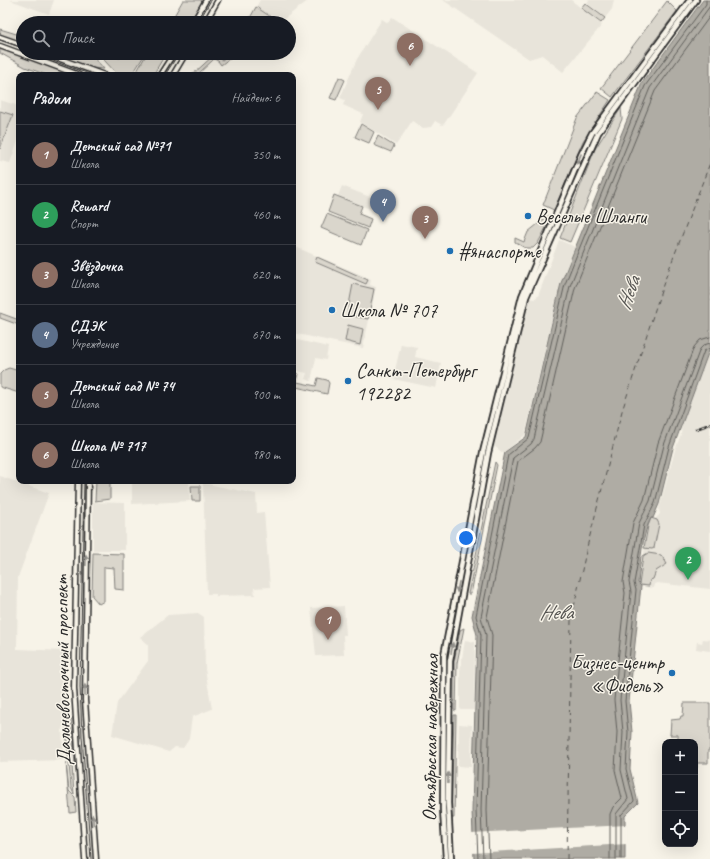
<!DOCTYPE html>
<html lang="ru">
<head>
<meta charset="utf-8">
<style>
	:root { --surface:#171b24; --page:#242831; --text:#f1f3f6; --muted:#9ea1a6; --line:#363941; --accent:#1f6fb2 }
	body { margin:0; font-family:Caveat,sans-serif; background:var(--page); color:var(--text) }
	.controls { position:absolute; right:12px; bottom:12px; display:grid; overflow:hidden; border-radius:8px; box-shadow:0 4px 16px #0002 }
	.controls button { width:36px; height:36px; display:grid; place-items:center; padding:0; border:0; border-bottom:1px solid var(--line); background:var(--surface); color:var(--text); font:20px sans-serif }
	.you { position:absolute; left:466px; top:538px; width:14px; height:14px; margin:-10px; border:3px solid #fff; border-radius:50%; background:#1a73e8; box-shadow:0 0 0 6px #1a73e833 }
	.badge { display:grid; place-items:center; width:26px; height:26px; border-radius:50%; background:var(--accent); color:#fff; font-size:13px; font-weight:700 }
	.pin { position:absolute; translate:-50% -33px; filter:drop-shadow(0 1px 2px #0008) }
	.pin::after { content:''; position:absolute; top:21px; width:14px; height:12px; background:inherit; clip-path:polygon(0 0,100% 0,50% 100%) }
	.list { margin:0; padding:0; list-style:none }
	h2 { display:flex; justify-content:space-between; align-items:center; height:52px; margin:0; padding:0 16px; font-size:17px }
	h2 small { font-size:13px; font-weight:400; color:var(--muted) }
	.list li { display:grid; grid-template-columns:26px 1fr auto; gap:12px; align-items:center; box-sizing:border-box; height:60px; padding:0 16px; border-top:1px solid var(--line) }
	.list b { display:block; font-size:15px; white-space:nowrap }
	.list p { margin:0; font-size:13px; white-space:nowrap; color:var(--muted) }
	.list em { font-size:13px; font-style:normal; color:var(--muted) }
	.icon { flex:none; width:22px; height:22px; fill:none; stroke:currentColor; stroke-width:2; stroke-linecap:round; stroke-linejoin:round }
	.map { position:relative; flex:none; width:710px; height:859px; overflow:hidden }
	.search { position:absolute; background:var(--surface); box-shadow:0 4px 16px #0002; left:16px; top:16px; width:280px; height:44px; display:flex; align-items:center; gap:10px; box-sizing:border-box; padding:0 14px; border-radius:22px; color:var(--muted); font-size:15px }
	.panel { position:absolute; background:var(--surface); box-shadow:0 4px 16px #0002; left:16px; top:72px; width:280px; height:412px; border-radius:8px }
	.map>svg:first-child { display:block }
	.built { fill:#e8e4da }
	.green { fill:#dad6cc; stroke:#82807c }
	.water { fill:#afaca4; stroke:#7a7874 }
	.pier { fill:#f7f3e8 }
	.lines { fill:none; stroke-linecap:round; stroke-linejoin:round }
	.shore { stroke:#605f5b; stroke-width:1 }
	.ferry { stroke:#53524f; stroke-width:1; stroke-dasharray:5 4; stroke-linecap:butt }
	.secondary-casing { stroke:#2b2b2b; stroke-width:7 }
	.primary-casing { stroke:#2b2b2b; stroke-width:8 }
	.secondary { stroke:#f7f3e8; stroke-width:4 }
	.primary { stroke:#f7f3e8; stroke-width:4.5 }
	.tram { stroke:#2b2b2b; stroke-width:1 }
	.rail-casing { stroke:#2b2b2b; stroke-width:2.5 }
	.rail { stroke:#f7f3e8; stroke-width:1; stroke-dasharray:3; stroke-linecap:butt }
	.oneway { fill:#918f8a }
	.poi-dot { fill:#1f6fb2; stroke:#f7f3e8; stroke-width:1.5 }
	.labels { text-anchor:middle; stroke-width:3; stroke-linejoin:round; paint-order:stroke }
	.poi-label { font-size:20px; fill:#2b2b2b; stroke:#f7f3e8; text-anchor:start }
	.street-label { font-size:20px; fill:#2b2b2b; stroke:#f7f3e8 }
	.water-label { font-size:21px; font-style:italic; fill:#53524f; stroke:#f7f3e8 }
</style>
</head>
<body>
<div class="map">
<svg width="710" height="859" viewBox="0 0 710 859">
	<rect width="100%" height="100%" fill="#f7f3e8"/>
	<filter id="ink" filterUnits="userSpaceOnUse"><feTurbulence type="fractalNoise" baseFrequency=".025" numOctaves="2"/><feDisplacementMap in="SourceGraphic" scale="8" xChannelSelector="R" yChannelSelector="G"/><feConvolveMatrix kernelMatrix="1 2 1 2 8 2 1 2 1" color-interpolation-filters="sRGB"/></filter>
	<g filter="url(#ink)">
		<path class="built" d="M10,0H54L49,14Z
			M260,0H309L280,22L256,7Z
			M443,0H571L602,25L563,72L542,55L529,59Z
			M589,0H614L612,9L605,18L587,3Z
			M392,17L478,73L444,124L442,125L435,121L431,127L423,128L412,121L396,145L360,122L363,114L343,105L345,100L340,98L357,59L382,19L388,23Z
			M0,100L19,106V138L10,163L0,161Z
			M342,186L375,199L370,209L338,196Z
			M559,240L575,247L560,284L525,435L503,453L494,446L529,298L534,299L538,296Z
			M293,246L371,279L370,285L376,287L363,348L293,333Z
			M293,339L328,347L326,360L316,358L311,381L305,379L307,373L293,370Z
			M401,344L417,347L415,357L441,363L436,388L393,379Z
			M710,348V589L657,583L654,584L653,588L639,586L648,526L660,514L659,509L675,450L681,434L682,423Z
			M0,476L49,493L18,577L17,649L65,651L66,717L62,729L64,760L0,762Z
			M132,481H189L190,501L132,504Z
			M203,483L256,494L257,513L264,512L270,587L254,588L255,595L216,596V594H207Z
			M93,502L125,503V550H93Z
			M344,606L346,635H343L344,655L316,656L311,608Z
			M198,613L204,617L205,669L212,709L192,717L189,739L183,748L175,747L169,752L112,735L117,703L148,661V644L140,637L168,615Z
			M703,639L710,640V651L696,649L697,642L702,643Z
			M465,640L475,642L474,710H460V671Z
			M459,724L472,725L471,767L458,766Z"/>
		<path class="green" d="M183,0H203L189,23H170Z
			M667,1L677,11L612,97L601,88Z
			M585,3L605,18L601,23L581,8Z
			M256,7L271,17L267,23H258L250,18Z
			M0,29L23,36V43L0,35Z
			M0,48L76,75H47L25,67L0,53Z
			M50,53C73,53 89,49 104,69L92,68Z
			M122,53L145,54L132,75L117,74L104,60L108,55L120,58Z
			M147,53H165V55L153,75H135Z
			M214,55L222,60L229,56L230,58L221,65L218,61L214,59L197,75H192Z
			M339,77L345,80L336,100L330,98Z
			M597,92L610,100L583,141L554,210L543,205L577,118Z
			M621,108L622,119L570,242L560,238L595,149Z
			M0,111L13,115L0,149Z
			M361,124L374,132L369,143L355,137Z
			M378,136L394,146L391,152L374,145Z
			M334,195L362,206L359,214L371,219L368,228L328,212Z
			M327,214L367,230L361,245L321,228Z
			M548,216H551V218L538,243L533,248H525L515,242V238L524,242L528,232Z
			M317,257L368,280L366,284L315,262Z
			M353,284L374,289L368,319L347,315Z
			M0,313L19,320V325L0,318Z
			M348,325L363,329L360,345L345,341Z
			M9,368L19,371V393L0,387V374L4,370Z
			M293,372L299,374L297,382L316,386L318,378L327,380L329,383L327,394L296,387L297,382L293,381Z
			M495,462L497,465L471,594H468Z
			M96,481H110V499L95,501Z
			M191,486H200V501H192Z
			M651,518L657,520L659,524L654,548L652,549L644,548L648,526Z
			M93,553L124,554V590L115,589L114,568L104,567V601L99,604L92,596Z
			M648,553L661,555L667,564L656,571L653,579L650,580L649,586L639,585L643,556Z
			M464,628L457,663L456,711L454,710V662L460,630Z
			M684,703H710V750H708V763H697V768H695V742H678V735H670L671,720L680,719L681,716H683Z
			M454,715H456L454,818H451Z
			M73,717L79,796L78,797L71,720Z
			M69,722L74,794L71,788L66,728Z
			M66,762L69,791L75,797L76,812L70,813Z"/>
		<path class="water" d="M703,0H710V348L673,448L659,504L653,518H651C642,533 640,566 638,583L641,586L629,701L632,732L630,769L638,803L625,816V859H474L472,811L477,635L472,616L505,452L526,437L561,283L642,83Z"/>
		<path class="pier" d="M627,825V844L472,853L471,833Z"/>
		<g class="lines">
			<path class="shore" d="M478,859L476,810L481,635L476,616L508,455L529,438L565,284L645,86L706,4V0
				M483,859L481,810L486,635L481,617L513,458L531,444L534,439L570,286L650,88L710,6
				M489,859L487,810L492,635L487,617L518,461L535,448L540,442L575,288L655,91L710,16
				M610,859V814L613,807L622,798L615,770L617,732L614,700L625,593L623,582L633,523L644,500L658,443L694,347L700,340L710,337
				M616,859V814L628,799L621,770L623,732L620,700L631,592L629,582L639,523L650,501L664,445L700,349L704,345L710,343
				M621,859V815L634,801L626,769L628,732L625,701L636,590L634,583L644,525L655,503L669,447L704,351L710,348"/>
			<path class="ferry" d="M567,859L571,621L587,547L622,411L664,282L710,163"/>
			<defs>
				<path id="secondary" d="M193,23L206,0
					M205,23L218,0
					M0,37L23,45
					M0,46L79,75
					M44,53L104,75
					M160,75L174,53
					M173,75L186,53
					M78,481L74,688L85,859
					M88,481L85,700L96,859"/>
				<path id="primary" d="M446,859L443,809L444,655L483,452L522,296L581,155L592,133L690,0
					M451,859L448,803L450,661L488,453L526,297L598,133L696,0"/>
			</defs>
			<use href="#secondary" class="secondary-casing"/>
			<use href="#primary" class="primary-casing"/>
			<use href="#secondary" class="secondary"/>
			<use href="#primary" class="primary"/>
			<path class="tram" d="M198,23L211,0
				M0,40L23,48
				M31,53L92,75
				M165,75L179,53
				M84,481L80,687L82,736L91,859"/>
			<defs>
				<path id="rail" d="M696,429L710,424"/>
			</defs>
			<use href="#rail" class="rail-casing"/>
			<use href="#rail" class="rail"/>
		</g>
		<defs><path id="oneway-solid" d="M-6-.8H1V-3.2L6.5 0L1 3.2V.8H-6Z"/></defs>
		<g class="oneway">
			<use href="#oneway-solid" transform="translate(579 159) rotate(113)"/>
			<use href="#oneway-solid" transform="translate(86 560) rotate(-89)"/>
			<use href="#oneway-solid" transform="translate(458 587) rotate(101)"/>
			<use href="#oneway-solid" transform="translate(452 648) rotate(-81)"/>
			<use href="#oneway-solid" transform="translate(85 690) rotate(-91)"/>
			<use href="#oneway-solid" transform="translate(448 778) rotate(-89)"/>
			<use href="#oneway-solid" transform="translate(93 820) rotate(-94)"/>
		</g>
	</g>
	<g class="poi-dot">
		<circle cx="528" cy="216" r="4"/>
		<circle cx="450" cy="251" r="4"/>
		<circle cx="332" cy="310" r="4"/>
		<circle cx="348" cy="381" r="4"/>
		<circle cx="672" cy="673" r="4"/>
	</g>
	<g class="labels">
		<g class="poi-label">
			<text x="536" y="223">Веселые Шланги</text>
			<text x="458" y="258">#янаспорте</text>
			<text x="340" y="317">Школа № 707</text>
			<text x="356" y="377">Санкт-Петербург<tspan x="356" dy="23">192282</tspan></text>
			<text x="664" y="669" text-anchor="end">Бизнес-центр<tspan x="664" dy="23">«Фидель»</tspan></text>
		</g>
		<g class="street-label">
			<text transform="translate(62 670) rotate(-91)" y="7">Дальневосточный проспект</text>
			<text transform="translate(430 738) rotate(-89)" y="7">Октябрьская набережная</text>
		</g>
		<g class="water-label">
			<text transform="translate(628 293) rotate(-70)" y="7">Нева</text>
			<text x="556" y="619">Нева</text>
		</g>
	</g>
</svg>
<div class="controls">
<button>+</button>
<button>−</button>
<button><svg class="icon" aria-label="locate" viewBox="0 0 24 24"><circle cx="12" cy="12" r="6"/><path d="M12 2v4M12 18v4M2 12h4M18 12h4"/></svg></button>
</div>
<div class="you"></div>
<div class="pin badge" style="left:328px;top:640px;background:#8d6e63">1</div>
<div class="pin badge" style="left:688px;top:580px;background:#2e9e5b">2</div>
<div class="pin badge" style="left:425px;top:239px;background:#8d6e63">3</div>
<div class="pin badge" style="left:383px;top:222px;background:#5c6f8a">4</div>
<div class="pin badge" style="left:378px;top:110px;background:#8d6e63">5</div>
<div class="pin badge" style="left:410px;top:66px;background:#8d6e63">6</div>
<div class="search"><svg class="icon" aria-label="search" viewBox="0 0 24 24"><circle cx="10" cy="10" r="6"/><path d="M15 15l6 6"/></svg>Поиск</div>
<section class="panel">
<h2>Рядом<small>Найдено: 6</small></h2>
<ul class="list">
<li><span class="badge" style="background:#8d6e63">1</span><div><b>Детский сад №71</b><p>Школа</p></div><em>350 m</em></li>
<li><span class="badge" style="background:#2e9e5b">2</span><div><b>Reward</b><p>Спорт</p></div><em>460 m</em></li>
<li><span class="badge" style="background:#8d6e63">3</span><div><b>Звёздочка</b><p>Школа</p></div><em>620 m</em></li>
<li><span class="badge" style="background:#5c6f8a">4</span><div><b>СДЭК</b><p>Учреждение</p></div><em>670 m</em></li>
<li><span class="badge" style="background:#8d6e63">5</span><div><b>Детский сад № 74</b><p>Школа</p></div><em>900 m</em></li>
<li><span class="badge" style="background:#8d6e63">6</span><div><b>Школа № 717</b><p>Школа</p></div><em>980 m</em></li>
</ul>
</section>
</div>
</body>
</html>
